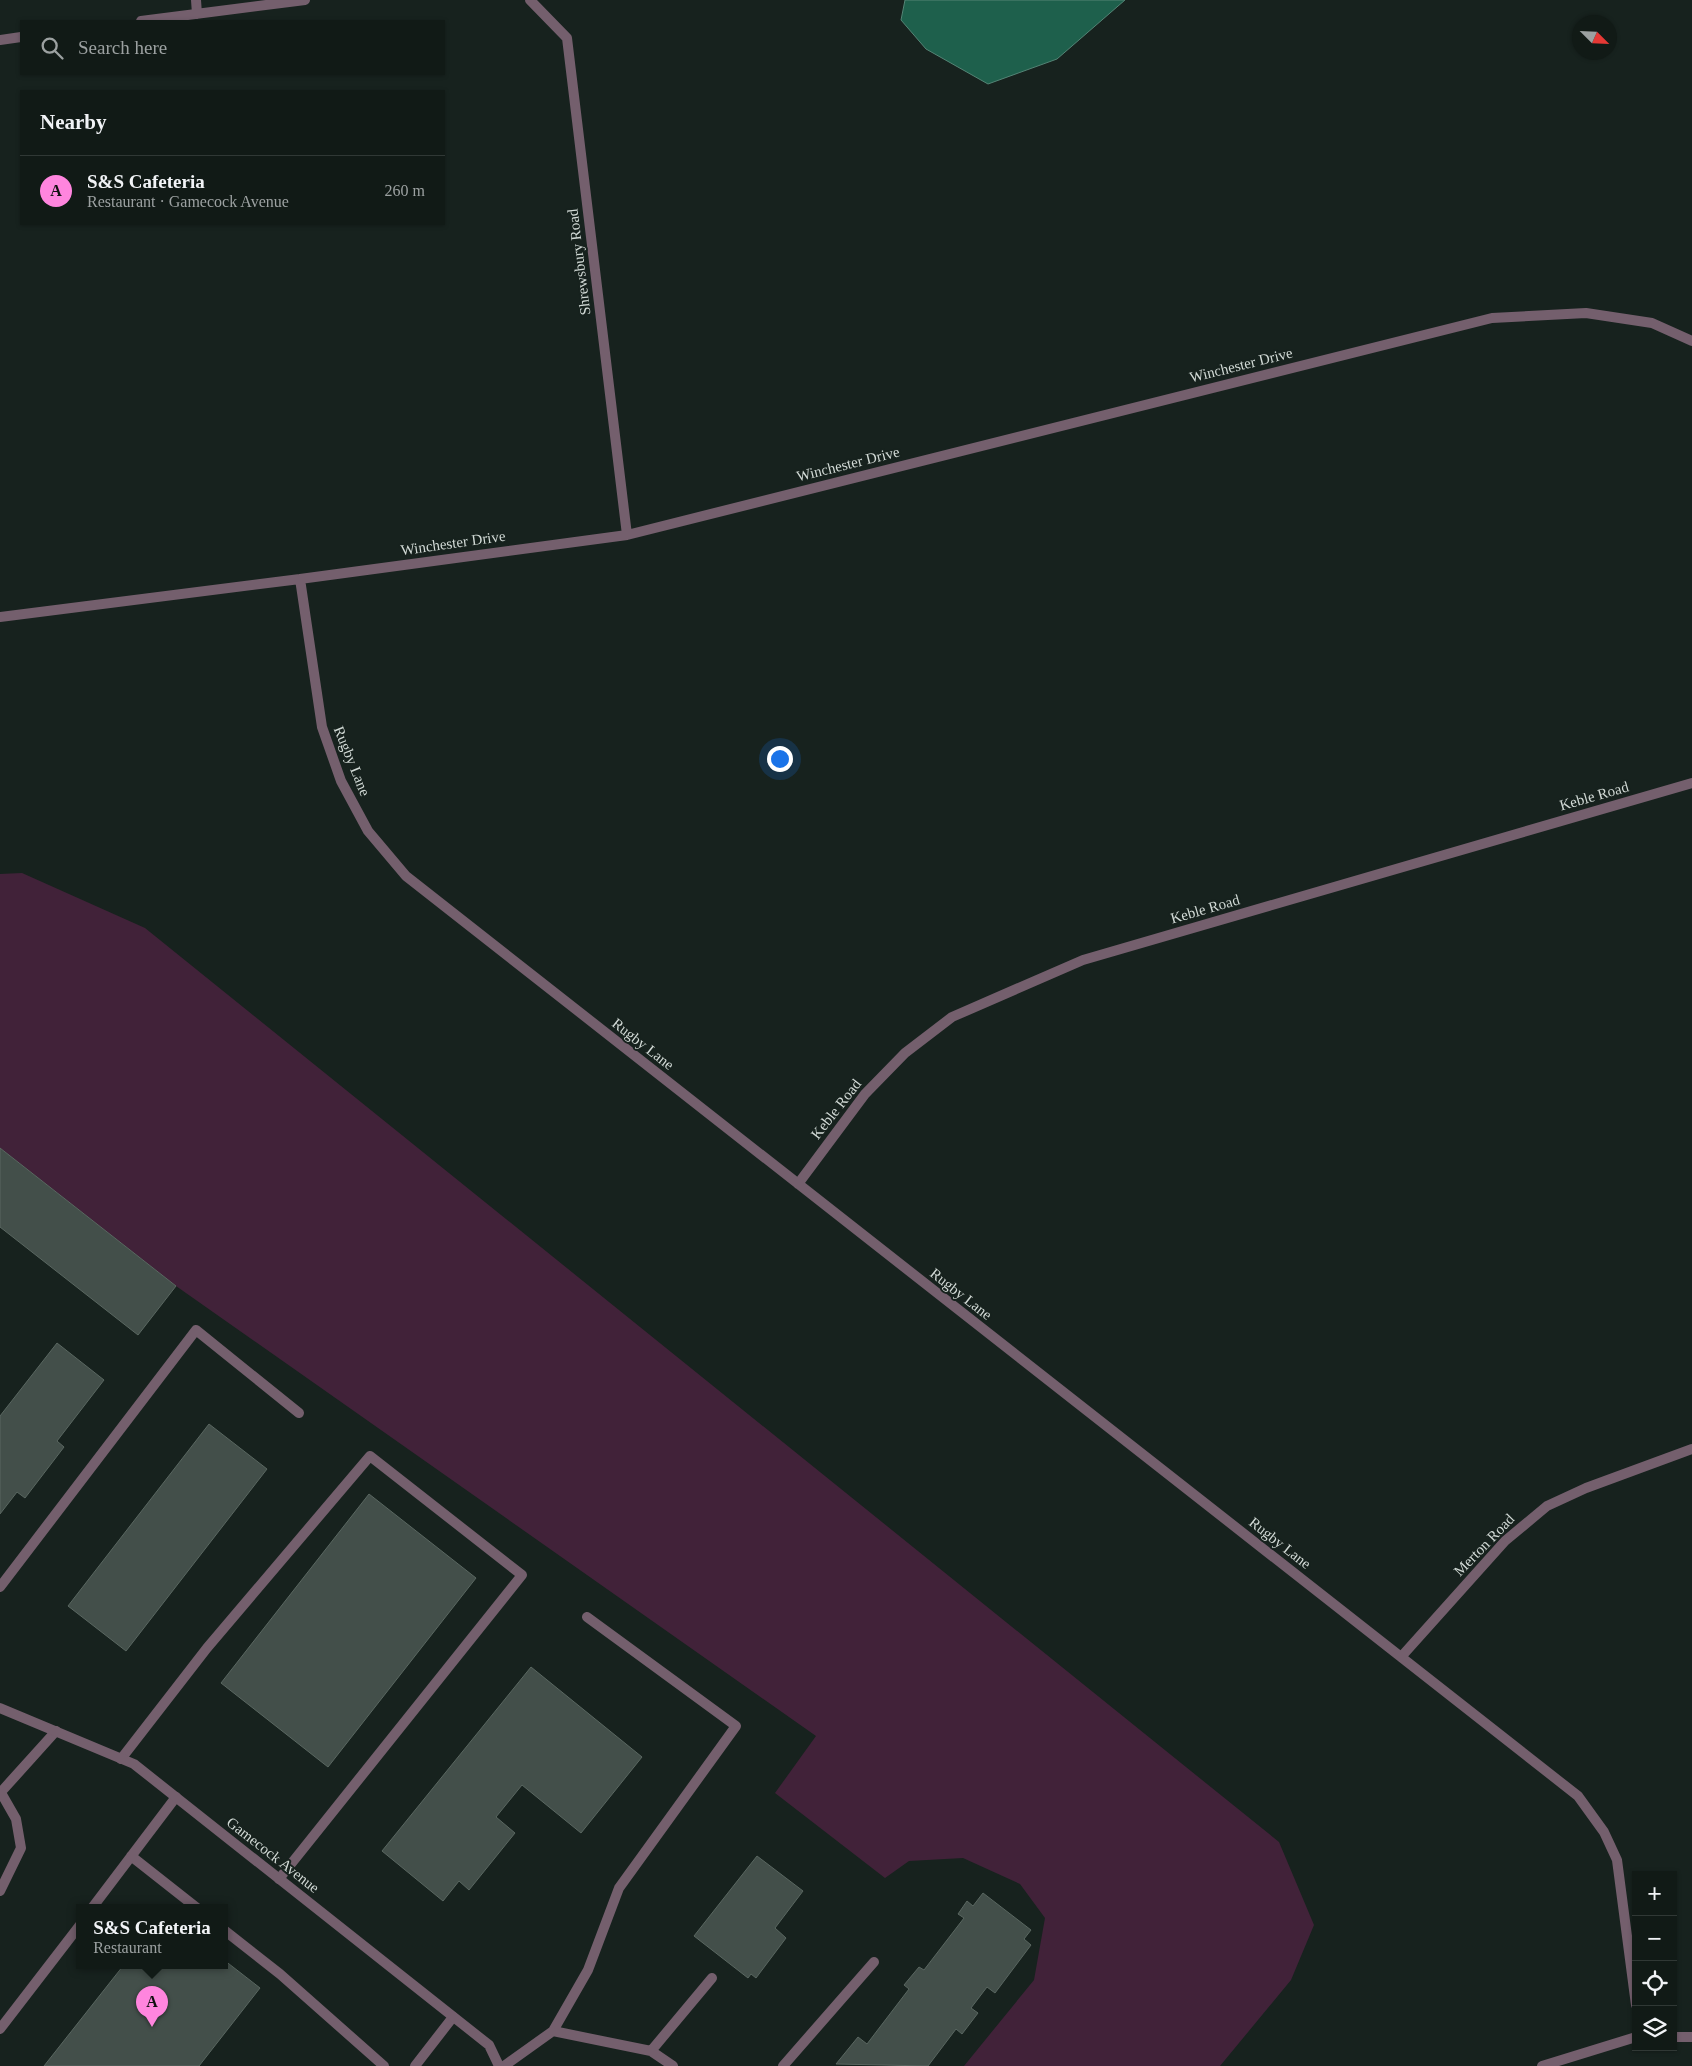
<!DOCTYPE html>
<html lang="en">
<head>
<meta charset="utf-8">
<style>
	:root { --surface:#111a16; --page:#1e2723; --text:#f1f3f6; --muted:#9ca1a1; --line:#303835; --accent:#ff85de }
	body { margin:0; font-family:"Times New Roman",serif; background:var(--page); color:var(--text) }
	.controls { position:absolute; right:15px; bottom:15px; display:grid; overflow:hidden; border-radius:0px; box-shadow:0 1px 4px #0004 }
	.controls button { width:45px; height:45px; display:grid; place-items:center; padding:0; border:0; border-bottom:1px solid var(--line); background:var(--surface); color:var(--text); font:25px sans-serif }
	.compass { position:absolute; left:1572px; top:15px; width:45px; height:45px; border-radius:50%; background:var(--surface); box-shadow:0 1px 4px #0004; rotate:114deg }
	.you { position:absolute; left:779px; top:758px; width:18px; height:18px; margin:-12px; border:4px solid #fff; border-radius:50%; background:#1a73e8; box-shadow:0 0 0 8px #1a73e833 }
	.badge { display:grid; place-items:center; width:32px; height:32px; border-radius:50%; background:var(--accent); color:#111; font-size:16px; font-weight:700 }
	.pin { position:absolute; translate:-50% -41px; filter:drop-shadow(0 1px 2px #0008) }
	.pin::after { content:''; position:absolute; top:26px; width:18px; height:15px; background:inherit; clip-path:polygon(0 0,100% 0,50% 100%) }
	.popup { position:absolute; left:76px; top:1904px; width:152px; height:65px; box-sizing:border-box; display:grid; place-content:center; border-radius:0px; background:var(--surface); filter:drop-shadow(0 1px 4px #0005); font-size:16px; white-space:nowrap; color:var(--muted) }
	.popup b { font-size:19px; color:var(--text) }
	.popup::after { content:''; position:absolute; left:50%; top:100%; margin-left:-10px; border:10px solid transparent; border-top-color:var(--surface) }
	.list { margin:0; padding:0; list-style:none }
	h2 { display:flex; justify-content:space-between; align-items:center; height:65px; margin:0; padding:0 20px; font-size:21px }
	h2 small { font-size:16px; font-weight:400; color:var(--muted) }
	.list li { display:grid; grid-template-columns:32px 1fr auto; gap:15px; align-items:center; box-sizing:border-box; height:70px; padding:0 20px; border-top:1px solid var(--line) }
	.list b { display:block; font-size:19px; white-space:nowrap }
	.list p { margin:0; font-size:16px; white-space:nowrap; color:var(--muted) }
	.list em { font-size:16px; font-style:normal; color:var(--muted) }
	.icon { flex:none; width:28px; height:28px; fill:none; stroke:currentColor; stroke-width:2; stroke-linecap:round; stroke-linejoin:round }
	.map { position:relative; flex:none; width:1692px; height:2066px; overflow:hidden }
	.search { position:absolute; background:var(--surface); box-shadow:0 1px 4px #0004; left:20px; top:20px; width:425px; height:55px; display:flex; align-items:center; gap:12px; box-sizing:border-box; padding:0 18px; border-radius:0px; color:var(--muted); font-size:19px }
	.panel { position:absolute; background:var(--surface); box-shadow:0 1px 4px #0004; left:20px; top:90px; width:425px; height:135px; border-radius:0px }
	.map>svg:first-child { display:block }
	.green { fill:#412239 }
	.water { fill:#1e604c; stroke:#548475 }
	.building { fill:#434f4a; stroke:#5a6761 }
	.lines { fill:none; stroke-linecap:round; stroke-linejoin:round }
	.service { stroke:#745f6d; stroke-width:10 }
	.minor { stroke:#745f6d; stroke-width:10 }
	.labels { text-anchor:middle; stroke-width:4; stroke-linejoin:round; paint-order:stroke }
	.street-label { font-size:15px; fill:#d1d9d5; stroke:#17221e }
</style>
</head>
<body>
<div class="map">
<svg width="1692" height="2066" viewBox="0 0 1692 2066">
	<rect width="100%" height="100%" fill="#17221e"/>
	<path class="green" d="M22,873L145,928L1279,1842L1314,1925L1291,1980L1220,2066H964L1034,1980L1045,1918L1020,1884L963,1858L909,1861L885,1878L775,1793L816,1736L176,1286L0,1148V874Z"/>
	<path class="water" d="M905,0H1125L1057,59L988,84L926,49L901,20Z"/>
	<path class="building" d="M0,1148L176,1286L138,1335L0,1227Z
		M57,1343L104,1380L57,1441L64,1447L25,1498L17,1492L0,1514V1416Z
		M209,1424L267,1469L126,1651L68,1606Z
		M369,1494L476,1578L328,1767L221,1683Z
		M531,1667L642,1757L581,1833L522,1785L496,1817L515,1833L469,1890L459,1881L443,1901L382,1851Z
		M757,1856L803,1891L775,1928L786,1938L756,1978L751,1974L748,1978L694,1936Z
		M983,1893L1031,1930L1024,1939L1031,1945L995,1993L987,1987L971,2008L978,2013L962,2034L956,2029L928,2066L836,2064L858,2037L867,2044L909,1989L904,1985L919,1967L924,1970L964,1918L958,1914L967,1901L973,1906Z
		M224,1960L260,1988L199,2066H44L123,1966H224Z"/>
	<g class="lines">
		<path class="service" d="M0,1587L196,1330L299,1413
			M121,1759L207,1648L370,1456L522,1575L279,1879
			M0,1791L16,1819L21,1848L0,1891
			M1,1792L56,1731
			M131,1856L197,1908
			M92,1908L176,1797
			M224,1930L280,1974L384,2066
			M0,2029L80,1925
			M553,2031L651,2051L673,2066
			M651,2051L712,1978
			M415,2066L453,2017
			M504,2066L553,2031L588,1970L619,1888L736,1726L587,1617
			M783,2066L874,1962"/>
		<path class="minor" d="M196,0L197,14
			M530,0L567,38L627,535
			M141,21L305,0
			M0,40L21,37
			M300,579L322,727L341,781L368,831L406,876L1578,1796L1604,1832L1617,1860L1636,2005
			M0,617L300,579L627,535L1492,318L1586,313L1652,323L1692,341
			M798,1184L865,1094L905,1053L952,1017L1083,960L1692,783
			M1401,1657L1505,1541L1547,1506L1586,1488L1692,1449
			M0,1708L134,1764L489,2045L499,2066
			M1673,2037H1692
			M1542,2066L1636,2037"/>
	</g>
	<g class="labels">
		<g class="street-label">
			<text transform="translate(579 262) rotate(-97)" y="5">Shrewsbury Road</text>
			<text transform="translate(1241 365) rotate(-14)" y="5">Winchester Drive</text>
			<text transform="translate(848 464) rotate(-14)" y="5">Winchester Drive</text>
			<text transform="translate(453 543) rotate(-8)" y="5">Winchester Drive</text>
			<text transform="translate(352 761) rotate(68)" y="5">Rugby Lane</text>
			<text transform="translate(1594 796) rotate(-16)" y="5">Keble Road</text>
			<text transform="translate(1205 909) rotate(-16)" y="5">Keble Road</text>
			<text transform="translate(643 1044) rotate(38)" y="5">Rugby Lane</text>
			<text transform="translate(836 1109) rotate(-52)" y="5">Keble Road</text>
			<text transform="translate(961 1294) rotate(38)" y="5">Rugby Lane</text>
			<text transform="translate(1280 1543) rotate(38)" y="5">Rugby Lane</text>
			<text transform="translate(1484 1545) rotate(-46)" y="5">Merton Road</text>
			<text transform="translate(273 1855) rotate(38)" y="5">Gamecock Avenue</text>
		</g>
	</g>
</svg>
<div class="controls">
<button>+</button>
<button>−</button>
<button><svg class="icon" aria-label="locate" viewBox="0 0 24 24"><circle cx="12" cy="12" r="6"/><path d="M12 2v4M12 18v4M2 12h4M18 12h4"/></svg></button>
<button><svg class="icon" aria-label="layers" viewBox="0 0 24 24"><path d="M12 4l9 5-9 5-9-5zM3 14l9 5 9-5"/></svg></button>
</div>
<svg class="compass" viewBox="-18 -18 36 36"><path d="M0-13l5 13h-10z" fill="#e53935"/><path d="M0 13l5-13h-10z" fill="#9ca1a1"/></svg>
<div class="you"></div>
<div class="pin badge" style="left:152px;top:2027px">A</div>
<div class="popup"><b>S&amp;S Cafeteria</b>Restaurant</div>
<div class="search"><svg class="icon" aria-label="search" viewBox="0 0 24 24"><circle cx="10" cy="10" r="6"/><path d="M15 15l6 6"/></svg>Search here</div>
<section class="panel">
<h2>Nearby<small></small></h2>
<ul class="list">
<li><span class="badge">A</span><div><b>S&amp;S Cafeteria</b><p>Restaurant · Gamecock Avenue</p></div><em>260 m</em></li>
</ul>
</section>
</div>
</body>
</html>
